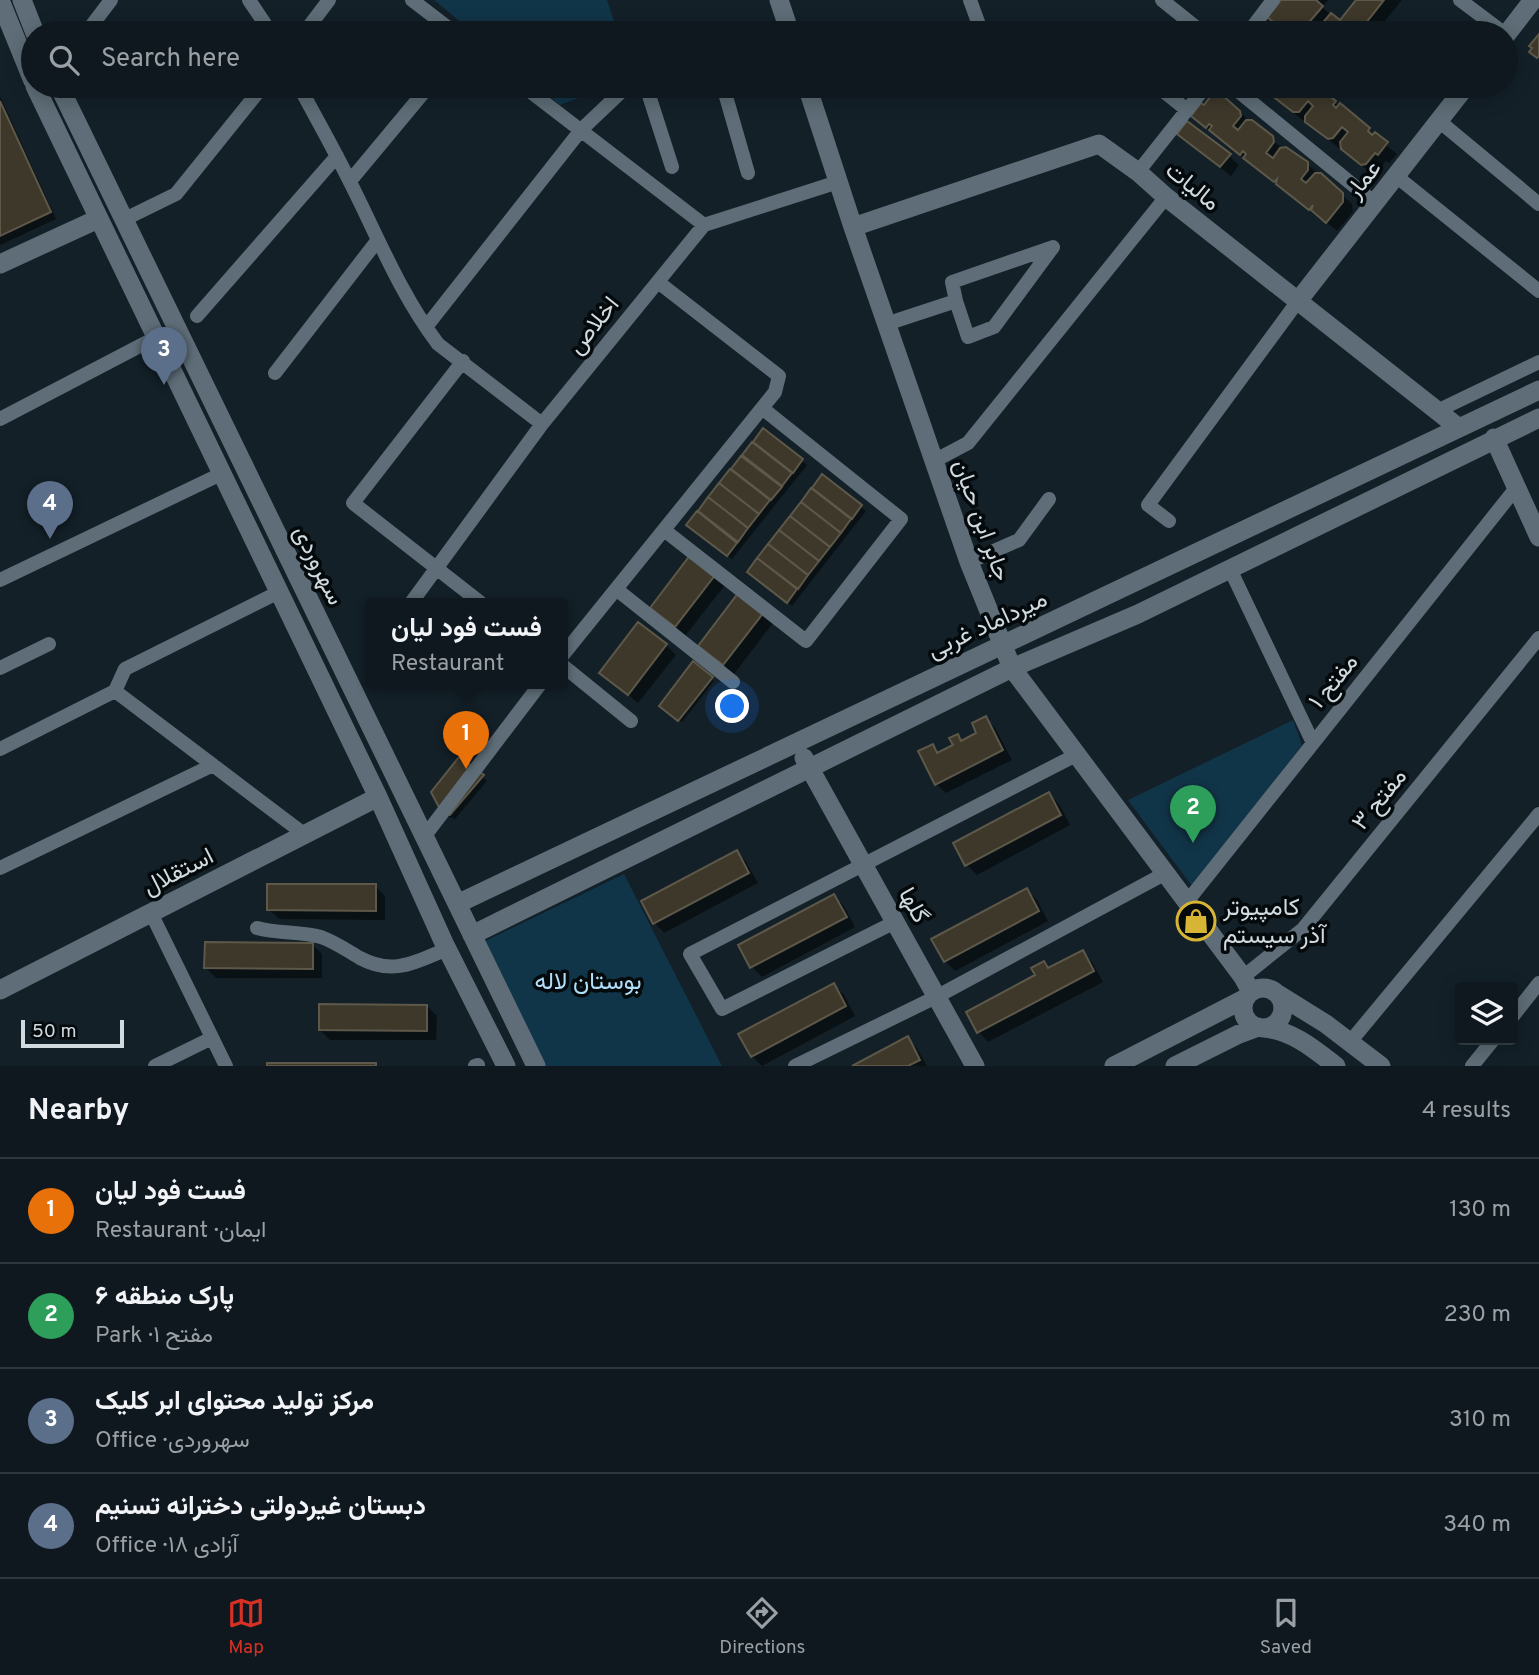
<!DOCTYPE html>
<html lang="en">
<head>
<meta charset="utf-8">
<style>
	:root { --surface:#0e181e; --page:#172127; --text:#f1f3f6; --muted:#9ba0a4; --line:#2e373c; --accent:#d93025 }
	body { margin:0; font-family:Overpass,Vazirmatn,sans-serif; background:var(--page); color:var(--text) }
	.controls { position:absolute; right:21px; bottom:21px; display:grid; overflow:hidden; border-radius:7px; box-shadow:0 4px 18px #0003 }
	.controls button { width:63px; height:63px; display:grid; place-items:center; padding:0; border:0; border-bottom:2px solid var(--line); background:var(--surface); color:var(--text); font:35px sans-serif }
	.scale { position:absolute; left:21px; bottom:18px; width:103px; box-sizing:border-box; padding-left:7px; border:4px solid #d1dadf; border-top:0; font-size:19px; line-height:24px; white-space:nowrap; color:#d1dadf; -webkit-text-stroke:5px #04090c; paint-order:stroke }
	.you { position:absolute; left:733px; top:707px; width:24px; height:24px; margin:-18px; border:5px solid #fff; border-radius:50%; background:#1a73e8; box-shadow:0 0 0 10px #1a73e833 }
	.badge { display:grid; place-items:center; width:46px; height:46px; border-radius:50%; background:var(--accent); color:#fff; font-size:23px; font-weight:700 }
	.pin { position:absolute; translate:-50% -58px; filter:drop-shadow(0 2px 4px #0008) }
	.pin::after { content:''; position:absolute; top:37px; width:24px; height:21px; background:inherit; clip-path:polygon(0 0,100% 0,50% 100%) }
	.popup { position:absolute; left:365px; top:598px; width:203px; height:91px; box-sizing:border-box; display:grid; place-content:center; border-radius:7px; background:var(--surface); filter:drop-shadow(0 2px 5px #0005); font-size:23px; white-space:nowrap; color:var(--muted) }
	.popup b { font-size:26px; color:var(--text) }
	.popup::after { content:''; position:absolute; left:50%; top:100%; margin-left:-14px; border:14px solid transparent; border-top-color:var(--surface) }
	.list { margin:0; padding:0; list-style:none }
	h2 { display:flex; justify-content:space-between; align-items:center; height:91px; margin:0; padding:0 28px; font-size:30px }
	h2 small { font-size:23px; font-weight:400; color:var(--muted) }
	.list li { display:grid; grid-template-columns:46px 1fr auto; gap:21px; align-items:center; box-sizing:border-box; height:105px; padding:0 28px; border-top:2px solid var(--line) }
	.list b { display:block; font-size:26px; white-space:nowrap }
	.list p { margin:0; font-size:23px; white-space:nowrap; color:var(--muted) }
	.list em { font-size:23px; font-style:normal; color:var(--muted) }
	.icon { flex:none; width:38px; height:38px; fill:none; stroke:currentColor; stroke-width:2; stroke-linecap:round; stroke-linejoin:round }
	.map { position:relative; flex:none; width:1539px; height:1066px; overflow:hidden }
	.search { position:absolute; background:var(--surface); box-shadow:0 4px 18px #0003; left:21px; right:21px; top:21px; height:77px; display:flex; align-items:center; gap:18px; box-sizing:border-box; padding:0 24px; border-radius:38px; color:var(--muted); font-size:26px }
	.sheet { height:511px; background:var(--surface) }
	nav { display:flex; justify-content:space-around; align-items:center; box-sizing:border-box; height:98px; border-top:2px solid var(--line); background:var(--surface); font-size:19px; color:var(--muted) }
	nav a { display:grid; justify-items:center; gap:4px }
	nav .on { color:var(--accent) }
	.map>svg:first-child { display:block }
	.green { fill:#113548 }
	.shadow { fill:#0007 }
	.building { fill:#3d382a; stroke:#5d5849; stroke-width:2 }
	.lines { fill:none; stroke-linecap:round; stroke-linejoin:round }
	.street { stroke:#5e6d77; stroke-width:14 }
	.secondary { stroke:#5e6d77; stroke-width:19 }
	.labels { text-anchor:middle; stroke-width:7; stroke-linejoin:round; paint-order:stroke }
	.street-label { font-size:24px; fill:#d1dadf; stroke:#04090c }
	.poi-label { font-size:24px; fill:#d1dadf; stroke:#04090c; text-anchor:start }
	.park-label { font-size:24px; fill:#b1def9; stroke:#04090c }
</style>
</head>
<body>
<div class="map">
<svg width="1539" height="1066" viewBox="0 0 1539 1066">
	<rect width="100%" height="100%" fill="#132028"/>
	<path class="green" d="M434,0H607L618,33H474Z
		M537,86H609L560,105Z
		M1293,720L1302,745L1192,886L1128,800Z
		M624,874L722,1066H542L477,945Z"/>
	<path class="shadow" d="M1283,0H1328L1322,7L1340,23L1358,0H1402L1375,33H1287L1269,17Z
		M1259,86H1314L1397,154L1389,163L1386,161L1376,173L1372,174L1341,148H1339Z
		M0,96L56,219L0,245Z
		M1239,112L1283,149L1307,164L1352,204L1353,212L1337,231L1203,125Z
		M1190,144L1229,156L1239,165L1231,176Z
		M764,430L807,465L732,559L689,525Z
		M823,476L866,511L792,606L749,572Z
		M691,557L725,585L685,636L662,617Z
		M740,595L773,623L734,674L710,655Z
		M666,645L676,655L638,703L602,673Z
		M711,678L714,681L682,722L662,705Z
		M985,718L995,728L1012,760L946,793L936,784L932,746L940,754L955,746L957,736L963,742L979,734Z
		M483,777L487,781L455,819L449,817L443,812Z
		M1049,794L1059,804L1070,825L977,875L967,865L956,844Z
		M737,852L746,862L758,883L664,933L655,923Z
		M375,886L385,896V920L279,919L269,910Z
		M1027,890L1037,900L1048,921L955,971L945,961Z
		M834,896L844,906L855,927L762,977L752,967Z
		M312,944L322,954V978H216L206,968Z
		M1082,952L1092,962L1103,982L988,1042L979,1032L968,1012L1037,976L1044,963L1050,969Z
		M834,985L844,995L855,1016L762,1066L752,1056Z
		M427,1006L437,1016L436,1040H330L320,1030Z
		M907,1039L917,1048L927,1066H856Z"/>
	<path class="building" d="M1281,0H1316L1323,6L1300,33H1287L1267,17Z
		M1356,0H1384L1358,33H1314L1331,13L1340,20Z
		M1539,34V56L1537,58L1529,52L1532,48L1529,46Z
		M1274,86H1316L1336,101L1333,105L1336,108L1340,103L1370,128L1368,131L1372,135L1375,132L1388,142L1378,155L1375,153L1366,164L1361,165L1341,149L1340,142L1348,132L1342,127L1333,138L1328,139L1305,122V116L1313,106L1308,101L1299,112H1293L1271,95V90Z
		M1213,93H1220L1240,111L1241,116L1233,126L1238,130L1246,120H1252L1273,136L1274,142L1266,153L1273,158L1280,148L1286,147L1308,162V170L1301,179L1306,183L1315,173H1321L1343,193V202L1326,223L1311,210L1313,205L1309,210L1276,184L1277,179L1274,182L1243,158L1246,154L1243,151L1240,155L1209,130L1212,126L1209,124L1206,128L1191,116L1201,103L1204,105Z
		M0,101L51,212L0,236Z
		M1187,121L1231,154L1220,167L1177,134Z
		M763,428L803,459L793,473L753,442Z
		M752,442L792,473L782,486L742,455Z
		M741,456L782,487L771,500L731,469Z
		M730,469L770,500L759,514L719,483Z
		M822,474L862,505L852,519L812,488Z
		M719,483L759,514L748,528L708,497Z
		M811,488L851,519L841,533L801,502Z
		M708,497L748,528L738,542L698,511Z
		M801,502L841,533L830,547L790,516Z
		M697,511L737,543L727,556L686,525Z
		M790,516L830,547L819,561L779,530Z
		M779,530L819,561L808,575L768,544Z
		M768,544L808,575L798,589L757,558Z
		M691,554L716,574L675,627L650,608Z
		M757,558L797,589L787,603L747,572Z
		M739,592L764,612L723,665L698,646Z
		M638,622L667,644L628,695L599,673Z
		M693,661L713,677L678,721L659,706Z
		M986,716L1003,750L935,785L918,751L933,744L937,753L953,745L949,738L958,734L961,741L976,733L972,723Z
		M459,757L484,775L450,815L442,813L431,792Z
		M1049,792L1061,815L965,866L953,843Z
		M737,850L749,873L653,924L641,901Z
		M267,884H376V911L267,910Z
		M1027,888L1039,911L944,962L931,939Z
		M834,894L847,917L750,968L738,945Z
		M205,942L313,943V969L204,968Z
		M1083,950L1094,971L977,1033L966,1012L1035,975L1031,968L1044,961L1048,968Z
		M834,983L846,1006L751,1057L738,1034Z
		M319,1004L427,1005V1031L319,1030Z
		M908,1036L920,1060L908,1066H852Z
		M267,1063H376V1066H267Z"/>
	<g class="lines">
		<path class="street" d="M249,0L271,33
			M412,0L455,33
			M970,0L982,33
			M1162,0L1203,33
			M1460,0L1504,33
			M86,33L111,0
			M304,33L329,0
			M771,33L788,27
			M1248,33L1273,0
			M299,86C316,118 334,149 350,182C378,237 400,294 438,344L542,424
			M523,86L704,225
			M646,86L672,167
			M723,86L748,173
			M1157,86L1187,110
			M1232,86L1375,203
			M1439,121L1539,204
			M1138,172L1206,86
			M1396,176L1539,291
			M350,181L429,86
			M123,220L176,194L263,86
			M197,316L337,156
			M886,324L956,301L952,282L1053,247L994,327L968,337L956,301
			M426,327L581,130L622,91L631,86
			M463,361L353,503L481,603
			M275,373L377,241
			M1437,411L1539,362
			M0,419L155,338
			M934,461L968,443L1166,197
			M1169,521L1148,505L1298,301
			M664,530L806,641L901,519L762,408
			M969,562L1019,540L1049,499
			M1230,569L1313,743
			M0,580L221,474
			M616,589L733,682
			M411,603L542,424L704,225L838,182
			M562,656L775,392L779,376L658,282
			M562,665L631,721
			M0,668L49,644
			M115,691L304,834
			M0,749L115,691L125,669L279,592
			M424,837L541,683
			M0,868L213,765
			M1186,903L1516,488
			M151,913L226,1066
			M895,922L722,1009L690,954L1076,755
			M257,928C278,934 300,931 321,937C335,942 348,951 360,958C393,976 416,962 447,949
			M1243,977L1303,929L1539,638
			M1513,1016L1539,983
			M1350,1042L1539,814
			M155,1066L212,1038
			M475,1066L478,1065
			M795,1066L936,997L1164,874
			M1472,1066L1493,1040"/>
		<path class="secondary" d="M0,0L33,81
			M22,0L35,33
			M779,0L790,33
			M1506,35L1533,0
			M35,86L378,797L444,943L506,1066
			M59,86L536,1066
			M807,86L853,227L969,562L1012,668L1243,977L1251,992
			M853,227L1099,144L1138,172L1166,197L1459,428
			M0,264L98,219
			M1298,301L1466,86
			M1494,438L1539,537
			M804,758L975,1066
			M457,904L1539,390
			M472,935L1012,668L1138,614L1539,418
			M1243 1008a20 20 0 1 1 40 0a20 20 0 1 1-40 0Z
			M0,990L378,797
			M1273,991L1326,1024L1381,1066
			M1264,1028C1293,1031 1313,1048 1336,1066
			M1114,1066L1246,998
			M1175,1066L1239,1034L1258,1027"/>
	</g>
	<defs>
		<symbol id="shop-ring" viewBox="-11 -11 22 22"><circle r="9.5" fill="#04090c" stroke="#d7b434" stroke-width="1.5"/><path d="M-5-2.5h2.3a2.7 3.5 0 0 1 5.4 0H5L5.5 6h-11ZM-1.5-2.5h3a1.5 2.3 0 0 0-3 0Z" fill="#d7b434"/></symbol>
	</defs>
	<g fill-rule="evenodd">
		<use href="#shop-ring" x="1174" y="899" width="44" height="44"/>
	</g>
	<g class="labels">
		<g class="street-label">
			<text transform="translate(1363 179) rotate(-52)" y="8">عمار</text>
			<text transform="translate(1193 186) rotate(39)" y="8">مالیات</text>
			<text transform="translate(593 325) rotate(-51)" y="8">اخلاص</text>
			<text transform="translate(982 520) rotate(70)" y="8">جابر ابن حیان</text>
			<text transform="translate(319 565) rotate(64)" y="8">سهروردی</text>
			<text transform="translate(987 624) rotate(-25)" y="8">میرداماد غربی</text>
			<text transform="translate(1333 681) rotate(-51)" y="8">مفتح ۱</text>
			<text transform="translate(1379 799) rotate(-51)" y="8">مفتح ۳</text>
			<text transform="translate(178 871) rotate(-27)" y="8">استقلال</text>
			<text transform="translate(914 905) rotate(61)" y="8">گلها</text>
		</g>
		<g class="poi-label">
			<text x="1223" y="915">کامپیوتر<tspan x="1223" dy="28">آذر سیستم</tspan></text>
		</g>
		<g class="park-label">
			<text x="588" y="989">بوستان لاله</text>
		</g>
	</g>
</svg>
<div class="controls">
<button><svg class="icon" aria-label="layers" viewBox="0 0 24 24"><path d="M12 4l9 5-9 5-9-5zM3 14l9 5 9-5"/></svg></button>
</div>
<div class="scale">50 m</div>
<div class="you"></div>
<div class="pin badge" style="left:466px;top:769px;background:#e8710a">1</div>
<div class="popup"><b>فست فود لیان</b>Restaurant</div>
<div class="pin badge" style="left:1193px;top:843px;background:#2e9e5b">2</div>
<div class="pin badge" style="left:164px;top:385px;background:#5c6f8a">3</div>
<div class="pin badge" style="left:50px;top:539px;background:#5c6f8a">4</div>
<div class="search"><svg class="icon" aria-label="search" viewBox="0 0 24 24"><circle cx="10" cy="10" r="6"/><path d="M15 15l6 6"/></svg>Search here</div>
</div>
<section class="sheet">
<h2>Nearby<small>4 results</small></h2>
<ul class="list">
<li><span class="badge" style="background:#e8710a">1</span><div><b>فست فود لیان</b><p>Restaurant · ایمان</p></div><em>130 m</em></li>
<li><span class="badge" style="background:#2e9e5b">2</span><div><b>پارک منطقه ۶</b><p>Park · مفتح ۱</p></div><em>230 m</em></li>
<li><span class="badge" style="background:#5c6f8a">3</span><div><b>مرکز تولید محتوای ابر کلیک</b><p>Office · سهروردی</p></div><em>310 m</em></li>
<li><span class="badge" style="background:#5c6f8a">4</span><div><b>دبستان غیردولتی دخترانه تسنیم</b><p>Office · آزادی ۱۸</p></div><em>340 m</em></li>
</ul>
</section>
<nav>
<a class="on"><svg class="icon" aria-label="map" viewBox="0 0 24 24"><path d="M3 6l6-2 6 2 6-2v14l-6 2-6-2-6 2zM9 4v14M15 6v14"/></svg>Map</a>
<a><svg class="icon" aria-label="directions" viewBox="0 0 24 24"><path d="M12 3l9 9-9 9-9-9zM9 14v-3h6M13 9l2 2-2 2"/></svg>Directions</a>
<a><svg class="icon" aria-label="saved" viewBox="0 0 24 24"><path d="M7 4h10v16l-5-4-5 4z"/></svg>Saved</a>
</nav>
</body>
</html>
